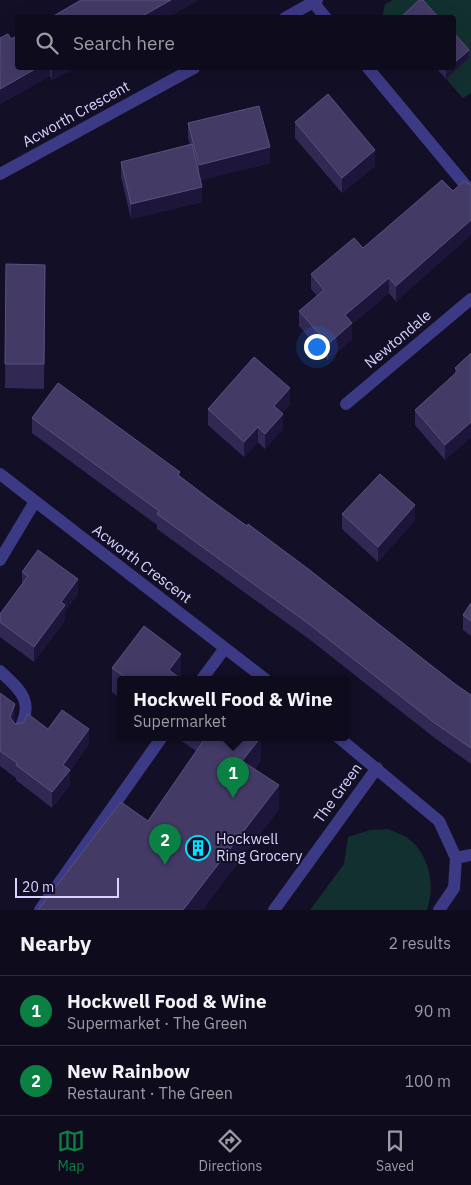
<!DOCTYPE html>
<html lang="en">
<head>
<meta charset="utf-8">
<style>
	:root { --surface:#0e0b1c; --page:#171425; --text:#f1f3f6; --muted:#9b9ba3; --line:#2e2b3b; --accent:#0b8043 }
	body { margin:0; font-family:"IBM Plex Sans",sans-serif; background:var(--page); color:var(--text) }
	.scale { position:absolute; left:15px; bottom:12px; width:104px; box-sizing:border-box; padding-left:5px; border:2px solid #d9d4ff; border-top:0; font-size:14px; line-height:18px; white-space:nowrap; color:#d9d4ff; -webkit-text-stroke:4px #130f26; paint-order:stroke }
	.you { position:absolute; left:316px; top:346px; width:18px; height:18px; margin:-12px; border:4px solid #fff; border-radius:50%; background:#1a73e8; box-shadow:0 0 0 8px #1a73e833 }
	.badge { display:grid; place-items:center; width:32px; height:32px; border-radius:50%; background:var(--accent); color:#fff; font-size:16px; font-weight:700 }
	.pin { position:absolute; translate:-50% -41px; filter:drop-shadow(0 1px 2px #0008) }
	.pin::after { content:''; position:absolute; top:26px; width:18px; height:15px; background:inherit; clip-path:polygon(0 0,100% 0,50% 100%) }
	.popup { position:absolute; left:117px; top:676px; width:232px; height:65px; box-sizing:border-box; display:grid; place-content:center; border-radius:5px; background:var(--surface); filter:drop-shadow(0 1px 4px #0005); font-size:16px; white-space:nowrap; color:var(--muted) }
	.popup b { font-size:19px; color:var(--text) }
	.popup::after { content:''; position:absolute; left:50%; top:100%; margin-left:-10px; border:10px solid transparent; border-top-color:var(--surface) }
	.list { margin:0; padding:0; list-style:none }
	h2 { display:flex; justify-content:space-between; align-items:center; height:65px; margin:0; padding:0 20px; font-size:21px }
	h2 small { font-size:16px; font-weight:400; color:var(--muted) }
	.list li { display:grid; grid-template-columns:32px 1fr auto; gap:15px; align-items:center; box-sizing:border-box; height:70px; padding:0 20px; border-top:1px solid var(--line) }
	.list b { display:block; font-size:19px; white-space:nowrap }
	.list p { margin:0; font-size:16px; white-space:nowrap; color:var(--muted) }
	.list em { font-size:16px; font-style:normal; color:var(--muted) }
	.icon { flex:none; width:28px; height:28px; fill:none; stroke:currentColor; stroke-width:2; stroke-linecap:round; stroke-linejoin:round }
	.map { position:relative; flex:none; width:471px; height:910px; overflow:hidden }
	.search { position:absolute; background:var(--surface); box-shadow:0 5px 20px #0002; left:15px; right:15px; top:15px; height:55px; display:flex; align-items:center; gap:12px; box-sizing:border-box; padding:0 18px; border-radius:5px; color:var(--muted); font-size:19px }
	.sheet { height:205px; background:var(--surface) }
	nav { display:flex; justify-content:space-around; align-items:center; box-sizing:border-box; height:70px; border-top:1px solid var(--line); background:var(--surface); font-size:14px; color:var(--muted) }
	nav a { display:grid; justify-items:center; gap:2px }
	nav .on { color:var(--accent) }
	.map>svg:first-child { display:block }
	.green { fill:#12302f }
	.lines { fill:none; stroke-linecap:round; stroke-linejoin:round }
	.minor { stroke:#3d3a85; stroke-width:12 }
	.wall { fill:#312854 }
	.shaded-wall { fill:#1d163a }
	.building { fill:#433a66; stroke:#5a527e }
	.labels { text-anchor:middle; stroke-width:4; stroke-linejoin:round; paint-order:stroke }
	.street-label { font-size:15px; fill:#d9d4ff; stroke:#130f26 }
	.poi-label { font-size:15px; fill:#d9d4ff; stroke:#130f26; text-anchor:start }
</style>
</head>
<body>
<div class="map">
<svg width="471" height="910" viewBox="0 0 471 910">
	<rect width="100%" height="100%" fill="#130f26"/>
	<path class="green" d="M393,0H471V93L463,98L446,79L468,58L454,42V18H382L385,4Z
		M388,829C394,832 401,834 406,837C429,852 436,885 427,910H310L344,864L348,837L370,830Z"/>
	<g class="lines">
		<path class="minor" d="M313,2L326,18
			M285,18L317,0
			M368,68L471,192
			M0,174L194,68
			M346,404L471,299
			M0,474L265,679
			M0,560L34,503
			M0,671C22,692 35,702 18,732
			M202,679L225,648
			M338,737L439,821L456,858
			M456,858L471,855
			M40,910L162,737
			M274,910L377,768
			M439,910L454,888L456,858"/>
	</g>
	<path class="wall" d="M0,38L18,68H76L52,80L50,76L0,104Z
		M469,58L446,79L436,68H454Z
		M295,122L375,166L342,193L295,138Z
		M188,123L270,163L200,180L202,202L131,219L121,177V162L190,145L188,138Z
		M469,184L396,302L389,293L352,324V339L328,360L299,326V311L317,296L311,289V274L363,248L453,191Z
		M6,264L45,265L44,389L5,388Z
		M471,353V437L445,460L415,425V410L455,374V368Z
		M290,404L282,413L283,429L265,449L258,442L244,457L208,425V409Z
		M32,418L180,476L455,684L471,695V764L436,739L309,639L157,529V525L32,433Z
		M342,514L415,520L378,562L342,529Z
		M22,572L78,594L65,611V620L34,662L0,637V614L22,584Z
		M471,603V636L463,630V615Z
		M112,668L181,678V679H120V698L112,692Z
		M0,693L15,720L14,722L15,724L48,729L89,744L70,771V785L52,808L16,780V778L0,766Z
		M176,737H261V761L255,769L279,809L202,910H38L148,821L196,751Z"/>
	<path class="shaded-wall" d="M171,0H198V1L167,18H139Z
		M469,50V58L446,79V70L449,68H454V63Z
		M37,68H50V76L0,104V89Z
		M52,68H76L52,80Z
		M270,147V163L199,181V165Z
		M375,150V166L342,193V178Z
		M202,187V202L131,219V204Z
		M471,220V235L396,302V286Z
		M389,278V293L352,324V339L328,360V344L345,315Z
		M290,388V404L274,421V406Z
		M283,414V429L265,449V434Z
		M471,422V437L445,460V445Z
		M258,427V442L244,457V442Z
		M415,505V520L378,562V547Z
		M78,579V594L65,611V620L34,662V647L61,602Z
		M181,654V678L180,679L169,670Z
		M15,704V720L10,732V717Z
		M89,729V744L70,771V785L52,808V792L63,765Z
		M261,737V761L242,785V761Z
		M279,785V809L202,910H183Z"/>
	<path class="building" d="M81,0H171L139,18H50Z
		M419,0H423L439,18H400Z
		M454,33L469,50L454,63Z
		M8,34L11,39L18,35V68H37L0,89V38Z
		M328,94L375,150L342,178L295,122Z
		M259,106L270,147L199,165L188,123Z
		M192,144L202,187L131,204L121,162Z
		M442,180L453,191L464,181L469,184H471V220L396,286L389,278L345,315L352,323L328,344L299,311L324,290L311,274L354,238L363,248Z
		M6,264L45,265L44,364H5Z
		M471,353V422L445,445L415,410L458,371L455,368Z
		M254,357L290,388L274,406L283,414L265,434L258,427L244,442L208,409Z
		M58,383L180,472L178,475L212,501L247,526L248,524L307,568L455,684L471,695V748L436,724L309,624L157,514L159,511L32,418Z
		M380,474L415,505L378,547L342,514Z
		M38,550L78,579L61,602L65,605L34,647L0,622V614L28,576L22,572Z
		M471,603V621L463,615Z
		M144,626L181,654L169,670L181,679H128L112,668Z
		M0,693L15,704L10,717L15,724L23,723L28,714L48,729L62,710L89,729L63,765L70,770L52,792L16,765L17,763L0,751Z
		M206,737H261L242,761L279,785L183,910H38L121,802L148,821Z"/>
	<defs>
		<symbol id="building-ring" viewBox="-11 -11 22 22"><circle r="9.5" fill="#130f26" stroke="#00e5ff" stroke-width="1.5"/><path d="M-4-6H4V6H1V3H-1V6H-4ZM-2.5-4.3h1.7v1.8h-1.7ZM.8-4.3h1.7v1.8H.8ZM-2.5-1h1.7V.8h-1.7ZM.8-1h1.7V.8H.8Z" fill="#00e5ff"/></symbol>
	</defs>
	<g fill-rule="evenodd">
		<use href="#building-ring" x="184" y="834" width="28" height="28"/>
	</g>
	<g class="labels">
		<g class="street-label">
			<text transform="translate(76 114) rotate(-29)" y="5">Acworth Crescent</text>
			<text transform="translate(398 339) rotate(-40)" y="5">Newtondale</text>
			<text transform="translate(142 564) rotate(37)" y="5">Acworth Crescent</text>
			<text transform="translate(338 793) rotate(-54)" y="5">The Green</text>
		</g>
		<g class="poi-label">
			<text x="216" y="844">Hockwell<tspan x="216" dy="17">Ring Grocery</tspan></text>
		</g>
	</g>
</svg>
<div class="scale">20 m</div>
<div class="you"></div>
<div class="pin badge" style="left:233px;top:798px">1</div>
<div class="popup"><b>Hockwell Food &amp; Wine</b>Supermarket</div>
<div class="pin badge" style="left:165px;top:865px">2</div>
<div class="search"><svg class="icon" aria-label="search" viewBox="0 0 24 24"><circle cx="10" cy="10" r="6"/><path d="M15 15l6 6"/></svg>Search here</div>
</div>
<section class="sheet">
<h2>Nearby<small>2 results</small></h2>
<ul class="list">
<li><span class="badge">1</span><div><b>Hockwell Food &amp; Wine</b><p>Supermarket · The Green</p></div><em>90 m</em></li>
<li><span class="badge">2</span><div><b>New Rainbow</b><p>Restaurant · The Green</p></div><em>100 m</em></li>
</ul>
</section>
<nav>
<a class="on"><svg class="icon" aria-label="map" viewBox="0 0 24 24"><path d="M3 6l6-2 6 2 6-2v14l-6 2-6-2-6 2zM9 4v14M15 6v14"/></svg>Map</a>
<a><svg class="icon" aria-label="directions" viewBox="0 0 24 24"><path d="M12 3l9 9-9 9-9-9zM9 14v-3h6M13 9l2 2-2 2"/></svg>Directions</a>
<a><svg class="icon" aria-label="saved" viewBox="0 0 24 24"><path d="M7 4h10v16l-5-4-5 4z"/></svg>Saved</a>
</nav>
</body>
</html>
